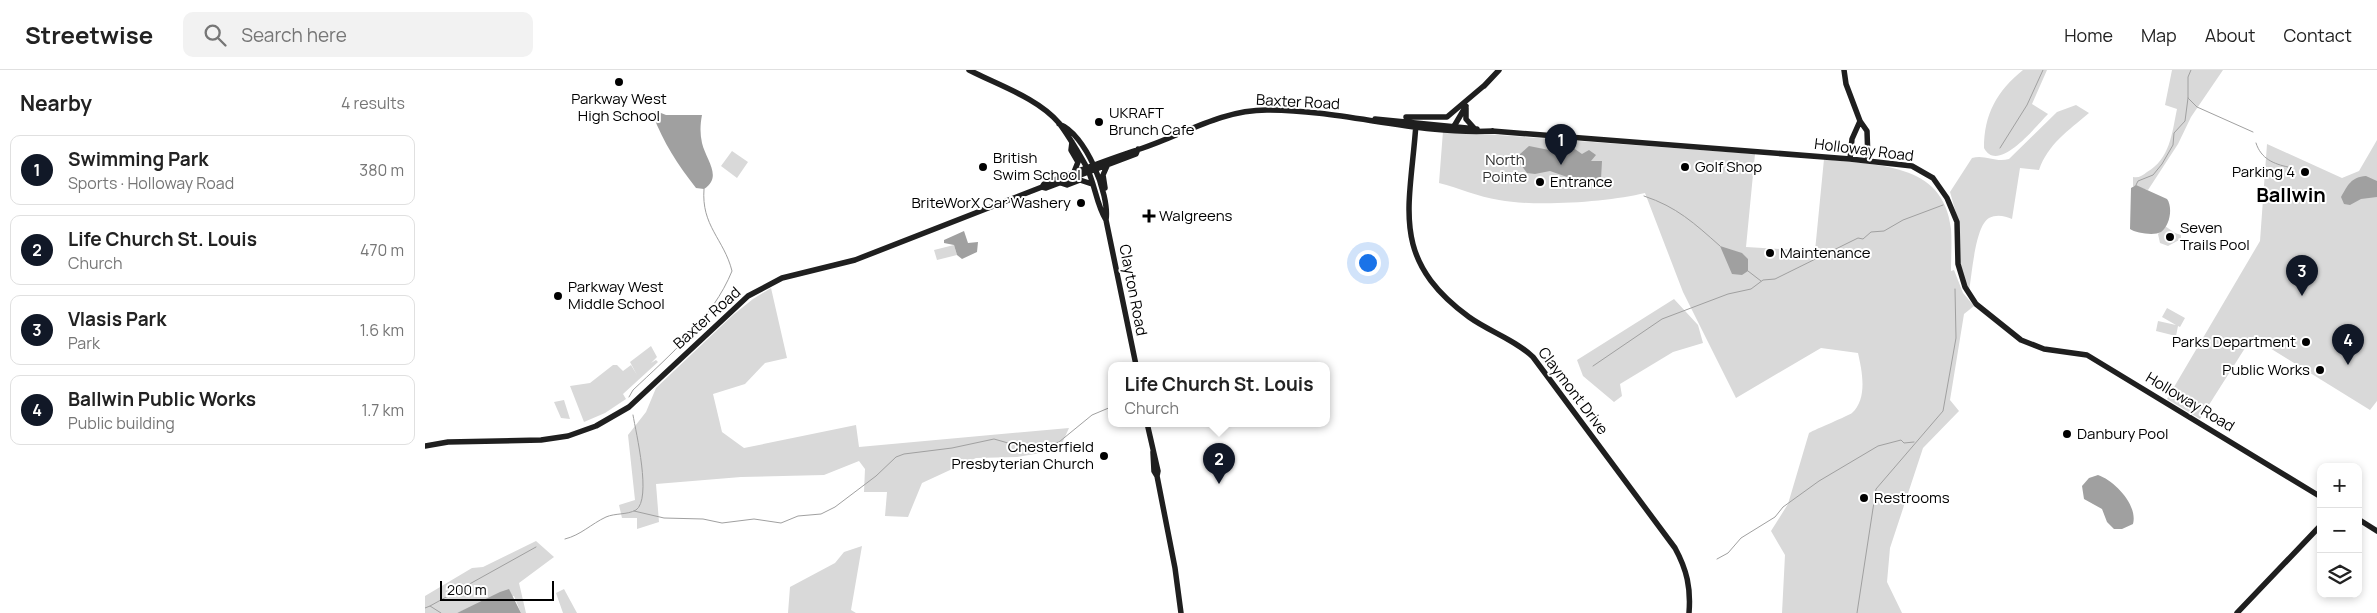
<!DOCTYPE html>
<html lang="en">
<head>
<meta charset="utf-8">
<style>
	:root { --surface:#fff; --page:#f2f2f2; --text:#222; --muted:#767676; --line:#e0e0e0; --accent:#111827 }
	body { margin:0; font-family:Manrope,sans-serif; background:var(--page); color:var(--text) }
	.controls { position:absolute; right:15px; bottom:15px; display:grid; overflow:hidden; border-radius:10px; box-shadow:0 2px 8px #0003 }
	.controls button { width:45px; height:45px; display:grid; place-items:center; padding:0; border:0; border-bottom:1px solid var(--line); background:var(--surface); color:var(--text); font:25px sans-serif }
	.scale { position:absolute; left:15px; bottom:12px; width:114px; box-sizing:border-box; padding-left:5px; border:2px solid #000; border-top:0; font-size:14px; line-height:18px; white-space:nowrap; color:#000; -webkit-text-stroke:4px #fff; paint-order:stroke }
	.you { position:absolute; left:942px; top:192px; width:18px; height:18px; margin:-12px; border:4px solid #fff; border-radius:50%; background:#1a73e8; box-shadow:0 0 0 8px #1a73e833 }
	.badge { display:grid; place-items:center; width:32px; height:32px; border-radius:50%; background:var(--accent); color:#fff; font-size:16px; font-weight:700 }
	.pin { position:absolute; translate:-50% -41px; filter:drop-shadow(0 1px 2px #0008) }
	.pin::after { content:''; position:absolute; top:26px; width:18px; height:15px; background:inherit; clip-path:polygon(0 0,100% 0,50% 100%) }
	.popup { position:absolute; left:683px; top:292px; width:222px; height:65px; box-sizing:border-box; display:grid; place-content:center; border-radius:10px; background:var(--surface); filter:drop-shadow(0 1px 4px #0005); font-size:16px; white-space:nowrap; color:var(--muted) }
	.popup b { font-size:19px; color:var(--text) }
	.popup::after { content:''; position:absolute; left:50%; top:100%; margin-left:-10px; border:10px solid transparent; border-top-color:var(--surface) }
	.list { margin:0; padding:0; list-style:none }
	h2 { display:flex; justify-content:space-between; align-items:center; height:65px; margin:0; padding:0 20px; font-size:21px }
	h2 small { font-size:16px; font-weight:400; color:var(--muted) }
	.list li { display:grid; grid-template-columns:32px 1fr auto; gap:15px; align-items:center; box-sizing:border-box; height:70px; margin:0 10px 10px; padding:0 10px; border:1px solid var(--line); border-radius:10px }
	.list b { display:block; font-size:19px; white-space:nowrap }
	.list p { margin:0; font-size:16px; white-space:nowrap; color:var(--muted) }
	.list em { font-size:16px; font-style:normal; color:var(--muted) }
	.icon { flex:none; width:28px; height:28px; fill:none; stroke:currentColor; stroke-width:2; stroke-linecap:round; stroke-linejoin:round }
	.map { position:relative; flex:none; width:1952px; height:543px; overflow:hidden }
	header { display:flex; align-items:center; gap:30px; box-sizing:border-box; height:70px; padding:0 25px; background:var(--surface); border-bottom:1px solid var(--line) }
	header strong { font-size:24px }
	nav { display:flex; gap:28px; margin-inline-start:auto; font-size:18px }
	.search { width:350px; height:45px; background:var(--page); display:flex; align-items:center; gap:12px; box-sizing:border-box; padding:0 18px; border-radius:10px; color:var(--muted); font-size:19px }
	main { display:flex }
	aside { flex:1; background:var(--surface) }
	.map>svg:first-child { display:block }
	.green { fill:#d9d9d9 }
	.water { fill:#a0a0a0 }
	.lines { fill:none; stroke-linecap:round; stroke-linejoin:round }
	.stream { stroke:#a0a0a0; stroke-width:1 }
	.secondary { stroke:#1f1f1f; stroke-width:5.5 }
	.poi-dot { fill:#000; stroke:#fff; stroke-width:2 }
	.labels { text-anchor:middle; stroke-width:4; stroke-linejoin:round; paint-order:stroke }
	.poi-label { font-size:15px; fill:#000; stroke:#fff; text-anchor:start }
	.street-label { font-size:15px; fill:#000; stroke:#fff }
	.park-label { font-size:15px; fill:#303030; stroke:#fff }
	.district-label { font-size:20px; font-weight:bold; fill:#000; stroke:#fff }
</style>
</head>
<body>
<header>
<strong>Streetwise</strong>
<div class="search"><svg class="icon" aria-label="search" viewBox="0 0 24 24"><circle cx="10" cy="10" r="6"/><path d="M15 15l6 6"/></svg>Search here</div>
<nav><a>Home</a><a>Map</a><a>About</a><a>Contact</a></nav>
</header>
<main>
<aside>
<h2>Nearby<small>4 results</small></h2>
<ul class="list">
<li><span class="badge">1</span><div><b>Swimming Park</b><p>Sports · Holloway Road</p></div><em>380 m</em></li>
<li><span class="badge">2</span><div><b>Life Church St. Louis</b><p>Church</p></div><em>470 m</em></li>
<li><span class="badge">3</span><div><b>Vlasis Park</b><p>Park</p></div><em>1.6 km</em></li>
<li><span class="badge">4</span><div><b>Ballwin Public Works</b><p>Public building</p></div><em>1.7 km</em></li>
</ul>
</aside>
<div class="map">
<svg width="1952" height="543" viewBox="0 0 1952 543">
	<rect width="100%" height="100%" fill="#fff"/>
	<path class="green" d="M1598,0H1622L1607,34L1623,44C1612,55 1573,105 1559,78C1559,44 1572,21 1598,0Z
		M1747,0H1798L1766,47L1753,74L1723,120L1708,116V107C1714,108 1717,106 1722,102C1745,89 1747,63 1752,39L1740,35Z
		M1651,35L1664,43C1643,61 1623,74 1614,100L1595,98L1587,149C1580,146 1572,144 1564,148C1550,156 1547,205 1544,221L1535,197L1534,154L1525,122L1547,88C1560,84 1570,93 1584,89L1632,42Z
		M1018,61L1330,84L1321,177L1390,181L1399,89C1450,96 1519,91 1526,159C1527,173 1526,187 1526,201L1529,200L1538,223L1549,236L1539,244L1525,330L1534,341L1498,378L1465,478L1462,512L1477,543H1357L1360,485L1346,461L1363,434L1384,363C1391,359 1423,346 1427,343C1443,328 1437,301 1433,283L1396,278L1311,328L1258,222L1220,123C1183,132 1111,137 1074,130C1053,127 1034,118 1014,113Z
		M1952,70V331L1945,340L1827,267L1775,349L1742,329L1835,171L1842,74L1917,108L1934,101Z
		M307,81L323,92L312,108L296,96Z
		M1740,156L1750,163L1756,165V169L1743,176L1735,173L1733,164Z
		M529,175L532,185L512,190L509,180Z
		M346,218L362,288L340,293L320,314L288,324L297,362L319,378L431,355L434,377L644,358L634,380L592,387L551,388L497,413L483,447L460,446L462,422H439L440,399L434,391L399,405L316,407L231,414L234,452L212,459V448H197L194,435L210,430L203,365L221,342L231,318L308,245L328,229Z
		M1249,229L1273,255L1278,273L1248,282L1195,314L1197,326L1189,332L1158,306L1152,290Z
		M1742,238L1760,248L1755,257L1753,256L1751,266L1731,261L1733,251L1751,255L1737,247Z
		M226,276L232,287L226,293L231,290L233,292L198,324L201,329L180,343L159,352L145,316L165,313L188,295H192L198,301L206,295L212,305L205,292Z
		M139,330L145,349L136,348L129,332Z
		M111,471L129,487L94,513L101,543H96L89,526L56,533L32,543H0V526L47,498L58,497Z
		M437,476L426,540L431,543H363L365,517L410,493L419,482Z
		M139,519L152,543H138L131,523Z"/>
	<path class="water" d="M231,41L241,45H277C275,55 275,64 277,73C281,90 298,107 279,119L271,118C253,95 238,72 228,45Z
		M1104,76L1124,80L1147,77L1157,84L1164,80L1171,85L1166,91H1177L1176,109L1145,108L1125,101L1110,104L1102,103L1094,92L1095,84Z
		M1941,106L1952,111V127L1936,129L1925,135L1919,134L1916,127C1923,115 1926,107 1941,106Z
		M1711,115L1742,129C1748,137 1745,156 1736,162C1729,166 1711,163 1705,159L1706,118Z
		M539,161L543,173L553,172L552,182L537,189L532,185L529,175L519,173V170Z
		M1295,176L1317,183L1323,189V201L1317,205L1307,204Z
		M1673,405C1690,411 1713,435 1708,454L1697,459H1689L1682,452L1677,439L1659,429L1657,416L1664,408Z
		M84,519L96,543H32L75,522Z"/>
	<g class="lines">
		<path class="stream" d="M1766,0L1763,7V28L1772,37L1828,62
			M1831,73C1836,89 1849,94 1863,97
			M1575,78L1602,35L1618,0
			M1711,115L1713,111L1728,105L1737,94L1748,75L1749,63L1760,51L1763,28
			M1219,126C1252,137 1269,153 1295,176
			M1323,201L1336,211
			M1168,296L1237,249L1303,224L1326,219L1338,210L1350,209L1433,168L1438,169L1446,162L1459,161L1478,150L1518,135
			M204,327L208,320C244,286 288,248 307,201C299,169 276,156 279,119
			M209,441L239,448L278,449L297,453L329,449L356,453L373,446L396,444L410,437L451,406L471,387L479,384L527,378L569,369L590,375L619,376L634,372L667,345L686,337
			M140,469C156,465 166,454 181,447C190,443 202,445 211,440C227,429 211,363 208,345
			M1292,489L1303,483L1316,468L1350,447L1358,437L1394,411L1453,376L1476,370L1479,373L1489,372
			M5,536L111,477
			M0,538L5,536L16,543
			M1432,543L1451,419L1518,341L1531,268L1530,219"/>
		<path class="secondary" d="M544,0C573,15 613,28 634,53C644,66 653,82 661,96C670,113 671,134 681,150L711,295
			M1419,0L1421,14L1435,51L1442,61L1443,90
			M1059,16L1074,0
			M1041,38V49L1049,58
			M981,47H1022L1061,14
			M950,49L1052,59
			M634,54C660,63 685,124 681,150
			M991,54C985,139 964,188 1044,247C1065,262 1089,269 1108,287L1250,478C1262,500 1266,518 1264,543
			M1028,58L1041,36
			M1067,61L1425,89L1487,96L1508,108L1522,128L1532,152L1533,194L1540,217L1551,234L1596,270L1619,279L1662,285L1896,427
			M647,72L646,80L653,92L649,102
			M1425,89L1427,69L1435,51
			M636,113L642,115L655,110L667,114
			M617,117L621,118L711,84L713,79
			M680,118L678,105L682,96
			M722,353L733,401L732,406L750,498L756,543
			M0,376L23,372L116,370L143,366L171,356L204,337L323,226L357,208L430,190L617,117L619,114C651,102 683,89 715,79C758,65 795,40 842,40C918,40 992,65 1068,61
			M728,382L729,401L732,406
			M1933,449L1952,461
			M1812,543L1896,455"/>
	</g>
	<g class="poi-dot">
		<circle cx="194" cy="12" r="5"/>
		<circle cx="674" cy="52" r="5"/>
		<circle cx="558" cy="97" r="5"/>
		<circle cx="1260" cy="97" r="5"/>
		<circle cx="1880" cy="102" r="5"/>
		<circle cx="1115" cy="112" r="5"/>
		<circle cx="656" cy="133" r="5"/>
		<path d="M721.5 138.5h5v5h5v5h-5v5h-5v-5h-5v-5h5z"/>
		<circle cx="1745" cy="167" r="5"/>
		<circle cx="1345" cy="183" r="5"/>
		<circle cx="133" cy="226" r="5"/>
		<circle cx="1881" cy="272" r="5"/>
		<circle cx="1895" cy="300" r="5"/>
		<circle cx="1642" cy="364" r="5"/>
		<circle cx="679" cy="386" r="5"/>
		<circle cx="1439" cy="428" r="5"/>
	</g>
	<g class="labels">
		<g class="poi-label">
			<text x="194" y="34" text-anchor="middle">Parkway West<tspan x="194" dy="17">High School</tspan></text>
			<text x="684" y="48">UKRAFT<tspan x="684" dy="17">Brunch Cafe</tspan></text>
			<text x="568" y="93">British<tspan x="568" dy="17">Swim School</tspan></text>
			<text x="1270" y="102">Golf Shop</text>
			<text x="1870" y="107" text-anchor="end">Parking 4</text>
			<text x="1125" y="117">Entrance</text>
			<text x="646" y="138" text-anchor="end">BriteWorX Car Washery</text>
			<text x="734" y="151">Walgreens</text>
			<text x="1755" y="163">Seven<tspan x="1755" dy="17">Trails Pool</tspan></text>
			<text x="1355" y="188">Maintenance</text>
			<text x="143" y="222">Parkway West<tspan x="143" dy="17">Middle School</tspan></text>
			<text x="1871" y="277" text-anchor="end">Parks Department</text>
			<text x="1885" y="305" text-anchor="end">Public Works</text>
			<text x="1652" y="369">Danbury Pool</text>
			<text x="669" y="382" text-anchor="end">Chesterfield<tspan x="669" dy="17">Presbyterian Church</tspan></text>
			<text x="1449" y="433">Restrooms</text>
		</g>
		<g class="street-label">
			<text transform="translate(873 32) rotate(3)" y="5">Baxter Road</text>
			<text transform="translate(1439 80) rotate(7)" y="5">Holloway Road</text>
			<text transform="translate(708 220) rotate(79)" y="5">Clayton Road</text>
			<text transform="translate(282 248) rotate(-42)" y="5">Baxter Road</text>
			<text transform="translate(1148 321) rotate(53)" y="5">Claymont Drive</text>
			<text transform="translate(1765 332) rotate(31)" y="5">Holloway Road</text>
		</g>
		<g class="park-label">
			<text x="1080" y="95">North<tspan x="1080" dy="17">Pointe</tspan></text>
		</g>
		<g class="district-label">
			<text x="1866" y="132">Ballwin</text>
		</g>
	</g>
</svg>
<div class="controls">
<button>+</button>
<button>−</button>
<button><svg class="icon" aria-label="layers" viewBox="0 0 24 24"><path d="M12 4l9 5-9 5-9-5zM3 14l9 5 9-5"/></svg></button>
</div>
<div class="scale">200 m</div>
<div class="you"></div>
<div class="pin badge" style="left:1136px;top:95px">1</div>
<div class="pin badge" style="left:794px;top:414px">2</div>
<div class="popup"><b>Life Church St. Louis</b>Church</div>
<div class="pin badge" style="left:1877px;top:226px">3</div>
<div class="pin badge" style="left:1923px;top:295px">4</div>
</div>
</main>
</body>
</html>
